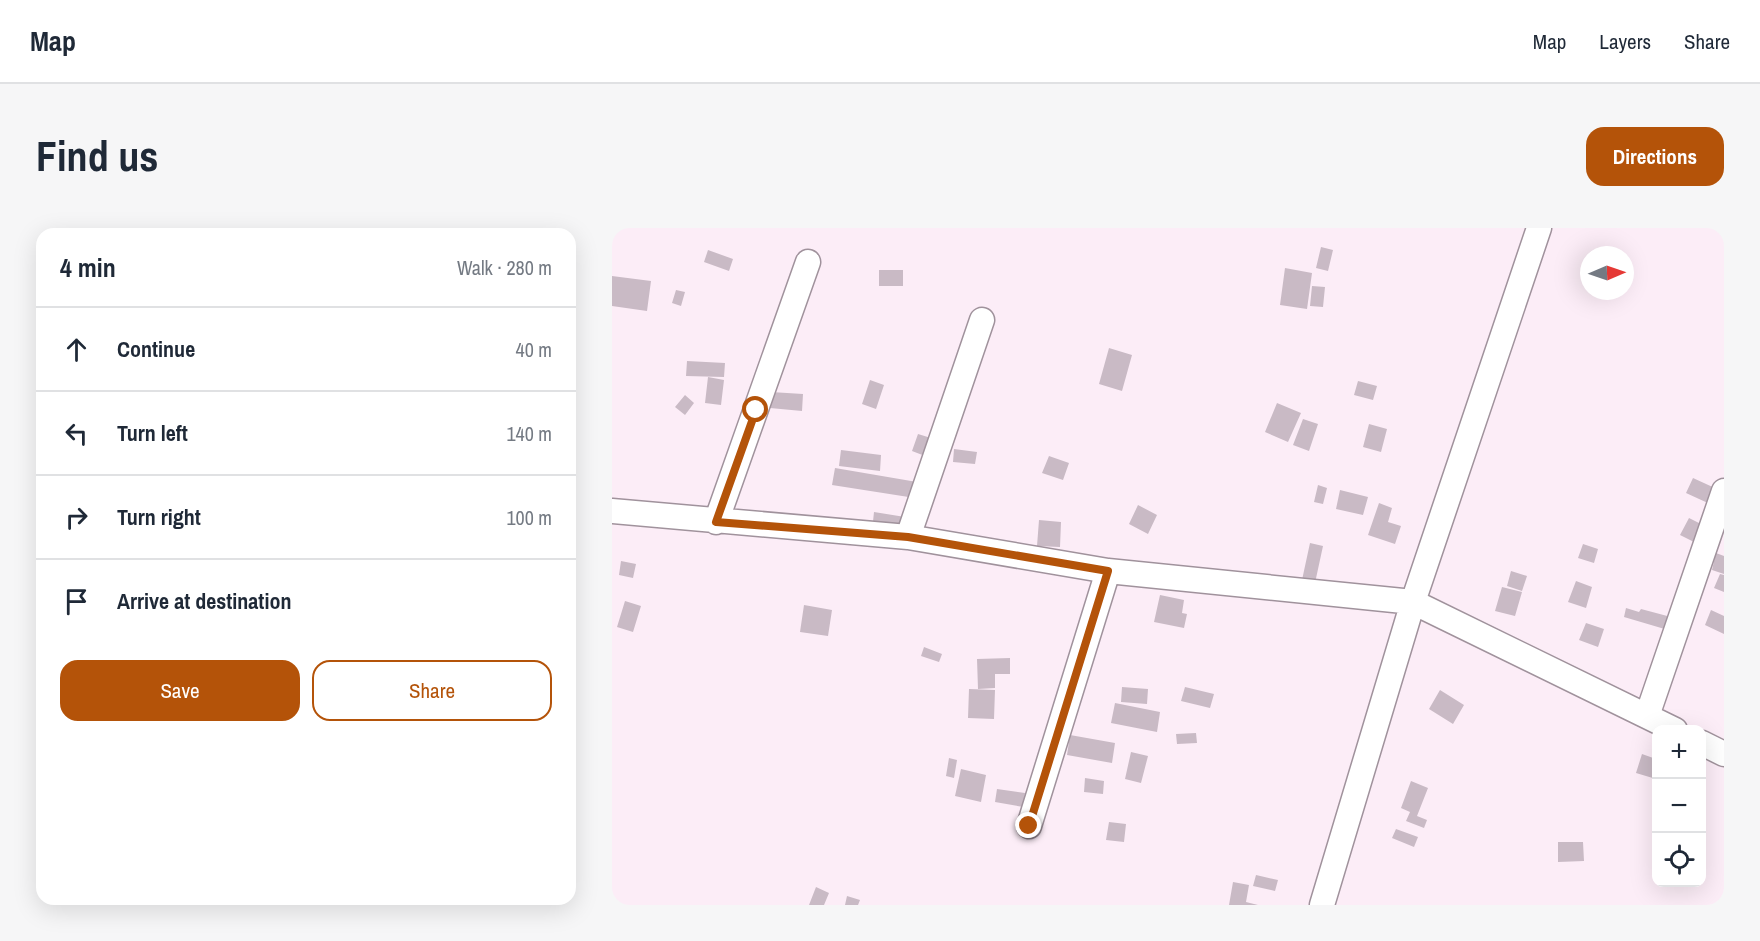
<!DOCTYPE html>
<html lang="en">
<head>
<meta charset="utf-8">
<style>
	:root { --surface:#fff; --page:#f6f6f7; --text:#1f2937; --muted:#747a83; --line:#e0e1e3; --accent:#b45309 }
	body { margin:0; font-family:"Archivo Narrow",sans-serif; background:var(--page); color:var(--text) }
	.controls { position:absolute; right:18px; bottom:18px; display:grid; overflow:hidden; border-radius:12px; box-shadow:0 6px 24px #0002 }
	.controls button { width:54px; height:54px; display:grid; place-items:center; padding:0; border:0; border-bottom:2px solid var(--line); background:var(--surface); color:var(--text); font:30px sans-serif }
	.compass { position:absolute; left:968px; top:18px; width:54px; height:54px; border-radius:50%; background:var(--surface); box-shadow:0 6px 24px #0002; rotate:88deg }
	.stop { position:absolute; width:18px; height:18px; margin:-14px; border:4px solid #b45309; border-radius:50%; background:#fff }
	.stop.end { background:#b45309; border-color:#fff; box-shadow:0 2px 6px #0008 }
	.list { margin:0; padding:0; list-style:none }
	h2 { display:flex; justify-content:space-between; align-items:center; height:78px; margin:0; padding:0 24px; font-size:26px }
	h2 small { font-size:20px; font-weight:400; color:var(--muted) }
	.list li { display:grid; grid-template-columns:39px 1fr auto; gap:18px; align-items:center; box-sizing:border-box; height:84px; padding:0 24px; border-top:2px solid var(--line) }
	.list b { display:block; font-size:22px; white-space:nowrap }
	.list em { font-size:20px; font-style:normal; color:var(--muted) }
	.actions { display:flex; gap:12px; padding:18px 24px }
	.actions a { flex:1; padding:14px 0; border:2px solid var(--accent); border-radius:18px; text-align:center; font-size:21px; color:var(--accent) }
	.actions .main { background:var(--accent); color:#fff }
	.icon { flex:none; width:33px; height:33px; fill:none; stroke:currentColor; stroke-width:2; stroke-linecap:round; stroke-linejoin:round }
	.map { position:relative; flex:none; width:1112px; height:677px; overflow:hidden; border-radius:18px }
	header { display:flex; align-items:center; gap:36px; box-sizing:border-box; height:84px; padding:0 30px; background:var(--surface); border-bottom:2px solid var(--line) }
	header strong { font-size:28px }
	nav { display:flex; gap:33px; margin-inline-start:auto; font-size:21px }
	.intro { display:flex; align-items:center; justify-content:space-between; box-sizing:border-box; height:144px; padding:0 36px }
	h1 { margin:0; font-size:42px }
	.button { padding:15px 27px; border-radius:18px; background:var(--accent); color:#fff; font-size:21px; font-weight:700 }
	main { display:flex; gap:36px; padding:0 36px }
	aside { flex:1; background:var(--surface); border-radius:18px; box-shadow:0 6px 24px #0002 }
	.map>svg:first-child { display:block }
	.building { fill:#c9bac5 }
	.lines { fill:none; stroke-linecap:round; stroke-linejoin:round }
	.minor-casing { stroke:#a0929c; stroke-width:27 }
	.minor { stroke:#fff; stroke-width:24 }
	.route { stroke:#b45309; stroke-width:8 }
</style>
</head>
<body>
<header>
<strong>Map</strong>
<nav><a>Map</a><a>Layers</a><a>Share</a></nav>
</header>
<div class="intro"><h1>Find us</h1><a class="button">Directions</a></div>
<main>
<aside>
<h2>4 min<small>Walk · 280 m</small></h2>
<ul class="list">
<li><svg class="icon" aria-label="ahead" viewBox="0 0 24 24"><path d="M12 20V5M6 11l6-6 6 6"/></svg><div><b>Continue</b></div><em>40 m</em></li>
<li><svg class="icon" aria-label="left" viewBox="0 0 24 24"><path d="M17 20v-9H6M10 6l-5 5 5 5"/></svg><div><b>Turn left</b></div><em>140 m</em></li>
<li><svg class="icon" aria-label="right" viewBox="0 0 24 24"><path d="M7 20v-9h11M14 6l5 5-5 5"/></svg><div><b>Turn right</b></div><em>100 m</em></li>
<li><svg class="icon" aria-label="arrive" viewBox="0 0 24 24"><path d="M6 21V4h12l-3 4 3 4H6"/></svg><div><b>Arrive at destination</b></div></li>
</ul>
<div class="actions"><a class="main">Save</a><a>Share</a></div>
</aside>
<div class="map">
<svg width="1112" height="677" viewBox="0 0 1112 677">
	<rect width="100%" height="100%" fill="#fcedf7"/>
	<path class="building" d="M709,19L721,22L716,43L704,40Z
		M96,22L121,31L117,43L92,34Z
		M673,40L700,45L695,81L668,77Z
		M267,42H291V58H267Z
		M0,48L39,53L35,83L0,78Z
		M700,58L713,59L711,79L698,78Z
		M64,62L73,64L69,78L60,75Z
		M497,120L520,127L510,163L487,156Z
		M75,133L113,135L112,149L74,148Z
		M96,149L112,152L109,177L93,175Z
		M258,152L272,157L264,181L250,176Z
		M746,153L765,158L761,172L742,167Z
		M159,164L191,166L190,183L158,180Z
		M73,167L82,175L73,187L63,179Z
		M665,175L689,185L676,214L653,204Z
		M691,191L706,196L697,223L681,217Z
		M757,196L775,201L769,224L751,219Z
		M306,206L319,210L313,228L300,223Z
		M342,221L365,224L363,236L341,234Z
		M229,222L269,227L268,243L227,238Z
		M437,228L457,235L451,252L430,245Z
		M223,240L305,254L303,270L220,257Z
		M1081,250L1105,261L1098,276L1074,265Z
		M706,257L715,260L711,276L702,274Z
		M728,262L756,269L751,287L724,281Z
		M767,275L780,280L776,294L789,298L783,316L756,307Z
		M526,277L545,287L536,306L517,296Z
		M262,284L293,289L290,307L260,303Z
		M1077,290L1097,300L1088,317L1068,307Z
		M427,292L449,294L448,319L425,318Z
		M698,315L711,318L703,355L690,352Z
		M971,316L986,321L982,335L966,330Z
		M1104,325L1112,328V346L1100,342Z
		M9,333L24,336L21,350L7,347Z
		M899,343L915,348L910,363L895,358Z
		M1108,346L1112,347V364L1102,360Z
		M964,353L980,359L974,380L956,374Z
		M890,359L910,364L903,388L883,383Z
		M548,367L572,372L570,385L575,386L572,400L542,394Z
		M13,373L29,378L21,404L5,399Z
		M192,377L220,382L216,408L188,404Z
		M1014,380L1027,384L1029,381L1059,389L1056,402L1012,389Z
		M1099,382L1112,388V406L1093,397Z
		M974,395L992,401L986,419L967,412Z
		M312,419L330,426L327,434L309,428Z
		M398,430V446H383V460L366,461L365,431Z
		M510,459L536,461L535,476L509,474Z
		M573,459L602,466L598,480L569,473Z
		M357,461L383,462L382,491L356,490Z
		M828,462L852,477L841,496L817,481Z
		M503,475L548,484L545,504L499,495Z
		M584,505L585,515L565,516L564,506Z
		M458,507L503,515L500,535L455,527Z
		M519,524L536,528L529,555L513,551Z
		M1030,526L1044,531V551L1024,545Z
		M337,530L345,532L342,550L334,548Z
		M349,541L374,547L369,574L343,568Z
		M473,550L492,553L491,566L472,564Z
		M799,553L816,560L805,588L815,592L812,600L794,593L798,584L789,580Z
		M385,561L413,565L411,579L383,574Z
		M497,594L514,596L512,614L494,612Z
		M784,601L806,609L802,619L780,610Z
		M946,614H971L972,633L946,634Z
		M644,647L666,652L663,663L641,658Z
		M621,654L637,657L634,674L646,677H617Z
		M204,659L217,665L212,677H197Z
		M235,668L248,672L246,677H233Z"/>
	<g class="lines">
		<defs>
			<path id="minor" d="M0,283L296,309L496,343L801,374L1063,502
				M104,294L196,34
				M296,309L370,92
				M1035,488L1112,263
				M1090,515L1112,526
				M417,598L496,343
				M710,677L801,374L927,0"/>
		</defs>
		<use href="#minor" class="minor-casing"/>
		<use href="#minor" class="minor"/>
	</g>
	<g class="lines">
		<path class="route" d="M144,182L104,294L296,309L496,343L417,598"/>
	</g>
</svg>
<div class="controls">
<button>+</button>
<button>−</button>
<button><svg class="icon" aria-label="locate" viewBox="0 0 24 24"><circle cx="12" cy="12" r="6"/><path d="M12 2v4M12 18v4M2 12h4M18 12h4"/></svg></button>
</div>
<svg class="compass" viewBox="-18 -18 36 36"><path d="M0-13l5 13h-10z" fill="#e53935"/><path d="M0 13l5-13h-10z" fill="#747a83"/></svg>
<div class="stop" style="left:144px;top:182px"></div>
<div class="stop end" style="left:417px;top:598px"></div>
</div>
</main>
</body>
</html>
